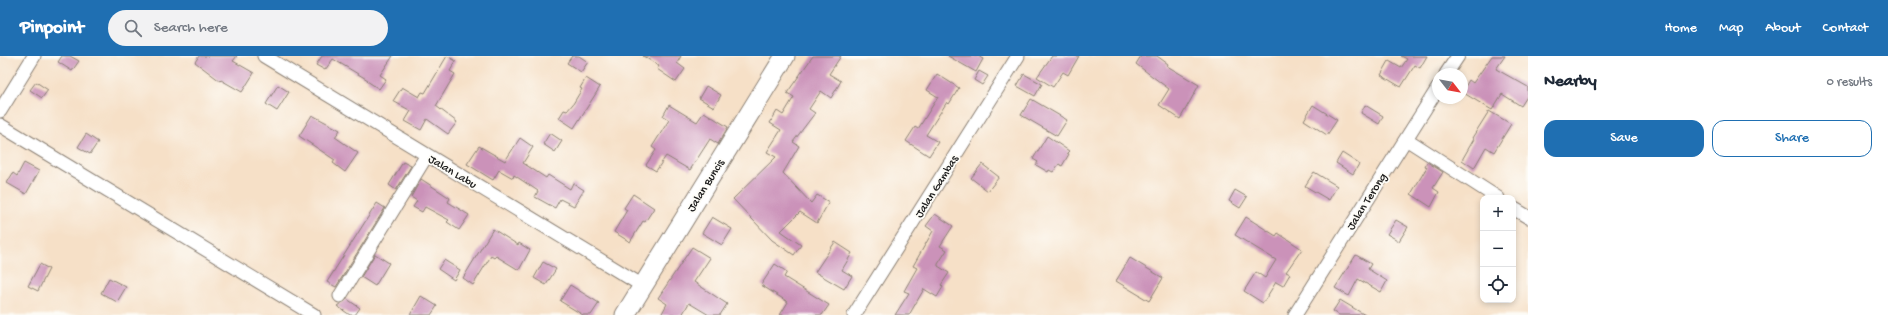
<!DOCTYPE html>
<html lang="en">
<head>
<meta charset="utf-8">
<style>
	:root { --surface:#fff; --page:#f2f2f3; --text:#1f2937; --muted:#747a83; --line:#e0e1e3; --accent:#1f6fb2 }
	body { margin:0; font-family:"Gochi Hand",sans-serif; background:var(--page); color:var(--text) }
	.controls { position:absolute; right:12px; bottom:12px; display:grid; overflow:hidden; border-radius:8px; box-shadow:0 2px 6px #0003 }
	.controls button { width:36px; height:36px; display:grid; place-items:center; padding:0; border:0; border-bottom:1px solid var(--line); background:var(--surface); color:var(--text); font:20px sans-serif }
	.compass { position:absolute; left:1432px; top:12px; width:36px; height:36px; border-radius:50%; background:var(--surface); box-shadow:0 2px 6px #0003; rotate:121deg }
	.list { margin:0; padding:0; list-style:none }
	h2 { display:flex; justify-content:space-between; align-items:center; height:52px; margin:0; padding:0 16px; font-size:17px }
	h2 small { font-size:13px; font-weight:400; color:var(--muted) }
	.actions { display:flex; gap:8px; padding:12px 16px }
	.actions a { flex:1; padding:9px 0; border:1px solid var(--accent); border-radius:12px; text-align:center; font-size:14px; color:var(--accent) }
	.actions .main { background:var(--accent); color:#fff }
	.icon { flex:none; width:22px; height:22px; fill:none; stroke:currentColor; stroke-width:2; stroke-linecap:round; stroke-linejoin:round }
	.map { position:relative; flex:none; width:1528px; height:259px; overflow:hidden }
	header { display:flex; align-items:center; gap:24px; box-sizing:border-box; height:56px; padding:0 20px; background:var(--accent); color:#fff }
	header strong { font-size:19px }
	nav { display:flex; gap:22px; margin-inline-start:auto; font-size:14px }
	.search { width:280px; height:36px; background:var(--page); display:flex; align-items:center; gap:10px; box-sizing:border-box; padding:0 14px; border-radius:22px; color:var(--muted); font-size:15px }
	main { display:flex }
	aside { flex:1; background:var(--surface) }
	.map>svg:first-child { display:block }
	.building { fill:#cb92b9 }
	.lines { fill:none; stroke-linecap:round; stroke-linejoin:round }
	.street-casing { stroke:#897e72; stroke-width:15 }
	.secondary-casing { stroke:#897e72; stroke-width:21 }
	.street { stroke:#fff; stroke-width:13 }
	.secondary { stroke:#fff; stroke-width:19 }
	.labels { text-anchor:middle; stroke-width:3.5; stroke-linejoin:round; paint-order:stroke }
	.street-label { font-size:12px; fill:#1c1c1c; stroke:#fdfcf7 }
</style>
</head>
<body>
<header>
<strong>Pinpoint</strong>
<div class="search"><svg class="icon" aria-label="search" viewBox="0 0 24 24"><circle cx="10" cy="10" r="6"/><path d="M15 15l6 6"/></svg>Search here</div>
<nav><a>Home</a><a>Map</a><a>About</a><a>Contact</a></nav>
</header>
<main>
<div class="map">
<svg width="1528" height="259" viewBox="0 0 1528 259">
	<rect width="100%" height="100%" fill="#fdfcf7"/>
	<filter id="ink" filterUnits="userSpaceOnUse"><feTurbulence type="fractalNoise" baseFrequency=".025" numOctaves="2"/><feDisplacementMap in="SourceGraphic" scale="8" xChannelSelector="R" yChannelSelector="G"/><feConvolveMatrix kernelMatrix="1 2 1 2 8 2 1 2 1" color-interpolation-filters="sRGB"/></filter>
	<filter id="wash" filterUnits="userSpaceOnUse"><feTurbulence type="fractalNoise" baseFrequency=".012" numOctaves="4" result="noise"/><feDisplacementMap in="SourceGraphic" scale="16" xChannelSelector="R" yChannelSelector="G"/><feGaussianBlur stdDeviation="0.9" result="paint"/><feColorMatrix in="noise" values="0 0 0 0 0 0 0 0 0 0 0 0 0 0 0 0 0 1.4 0 .05"/><feComposite in="paint" operator="in"/></filter>
	<g filter="url(#wash)">
		<rect width="100%" height="100%" fill="#f6e0c7"/>
		<g id="blocks">
			<path class="building" d="M62,0H70L79,5L72,15L58,6Z
				M199,0H237L233,5L254,17L242,36L221,24L220,25L195,6Z
				M322,0H393L380,19L386,23L379,33L367,25L368,24L333,3L325,14L316,9Z
				M447,0L456,5L450,15L455,18L436,50L457,66L448,78L427,63L421,74L405,65L411,55L393,45L402,31L419,41L422,36L425,37Z
				M572,0H579L588,6L581,16L567,7Z
				M643,0H681L677,7L685,13L676,26L657,13L659,10Z
				M813,0H841L829,18L841,25L831,42L821,35L809,53L815,57L793,86L799,90L783,117L811,147L817,139L829,146L817,167L800,156L781,175L801,189L794,199L772,184L733,143L776,101L767,96L781,74L770,67L777,55L783,59L794,41L787,37Z
				M948,0H978L983,3L976,16Z
				M1052,0H1079L1068,19L1063,16L1053,31L1037,21Z
				M1141,0H1157L1168,8L1167,10L1199,29L1180,63L1159,49L1169,33L1136,8Z
				M1401,0H1427L1420,12L1415,9L1401,31L1381,19L1389,5L1401,12L1407,3Z
				M1492,0H1505L1496,13L1528,31V39L1521,50L1502,38L1492,54L1462,36L1469,24L1473,27Z
				M979,15L988,20L982,29L974,24Z
				M937,18L959,32L949,48L947,46L926,79L938,86L929,100L906,85L915,71L918,73L938,41L927,34Z
				M1024,18L1042,28L1035,40L1017,30Z
				M586,22L600,31L574,72L559,62L564,54L567,55L573,48L582,33L580,32Z
				M36,26L48,34L42,42L30,34Z
				M278,29L289,36L277,55L266,48Z
				M706,30L721,39L714,51L699,42Z
				M1031,43L1067,64L1057,80L1021,59Z
				M669,49L697,66L704,56L728,71L718,88L710,83L690,114L666,100L656,115L646,109L656,94L652,91L669,64L663,60Z
				M1313,49L1337,64L1327,79L1304,64Z
				M1365,49L1383,60L1379,68L1361,57Z
				M1489,55L1511,68L1494,96L1486,91L1474,112L1462,104L1474,83L1472,82Z
				M312,59L340,74L335,81L358,97L345,116L333,107L335,104L299,80Z
				M550,77L562,85L555,96L543,88Z
				M86,78L98,86L90,98L78,91Z
				M1047,80L1069,95L1067,97L1069,98L1062,110L1059,108L1053,116L1049,114L1048,116L1036,109L1038,106L1033,103Z
				M520,82L533,91L523,107L546,122L548,119L570,133L573,127L584,134L574,150L560,143L555,152L535,141L538,135L514,119L513,122L499,114L493,124L467,108L479,90L505,105Z
				M1342,97L1359,108L1353,118L1336,107Z
				M403,106L411,110L396,134L389,129Z
				M1427,106L1443,116L1433,132L1439,136L1431,151L1411,138L1427,111L1425,110Z
				M24,107L39,115L26,138L7,127L13,117L17,120Z
				M982,108L999,121L988,135L971,122Z
				M1314,116L1337,130L1329,144L1305,130Z
				M421,123L450,142L448,146L469,159L459,174L447,166L449,164L425,151L422,156L413,151L417,145L411,141Z
				M1235,134L1247,141L1240,152L1229,145Z
				M633,138L654,152L645,166L643,165L630,186L614,176L627,154L624,152Z
				M377,147L385,152L336,231L327,226Z
				M935,158L953,170L940,190L947,194L938,208V210L949,217L941,229L943,231L937,241L924,233L909,259H895L909,237L904,235L917,212L913,210L933,175L926,170Z
				M712,161L732,173L722,189L702,177Z
				M1246,161L1276,180L1278,177L1302,193L1286,216L1290,218L1283,230L1276,226L1263,247L1244,235L1256,216L1265,222L1276,204L1235,179Z
				M1396,164L1408,171L1399,185L1387,178Z
				M493,173L518,189L519,187L530,194L519,214L496,200L494,202L491,200L473,229L463,222Z
				M835,186L852,197L842,214L852,220L844,233L815,216Z
				M692,191L710,202L694,226L727,248L720,259H709L689,247L682,259H661L667,248L658,242Z
				M375,198L389,207L375,230L361,221Z
				M1356,199L1371,208L1368,213L1387,225L1381,236L1358,223L1349,240L1335,232Z
				M1130,202L1163,222L1149,245L1116,225Z
				M444,204L460,214L454,224L438,213Z
				M543,206L556,213L546,229L534,222Z
				M40,208L49,213L38,235L28,230Z
				M775,208L787,216L784,221L829,249L822,259H780L788,246L761,229Z
				M109,222L126,231L117,246L101,237Z
				M570,229L599,247L591,259H583L560,245Z
				M421,240L437,250L431,259H410Z
				M347,243L360,252L355,259H350L337,250Z
				M1340,244L1365,259H1339L1333,255Z"/>
		</g>
	</g>
	<g filter="url(#ink)">
		<use href="#blocks" fill-opacity="0" stroke="#897e72" stroke-width="1"/>
		<g class="lines">
			<defs>
				<path id="street" d="M264,0L643,230
					M1446,18L1458,0
					M0,55L34,0
					M0,69L314,259
					M1406,83L1498,142
					M1513,152L1528,161
					M340,240L427,99
					M854,259L1018,0
					M1295,259L1438,32"/>
				<path id="secondary" d="M625,259L785,0"/>
			</defs>
			<use href="#street" class="street-casing"/>
			<use href="#secondary" class="secondary-casing"/>
			<use href="#street" class="street"/>
			<use href="#secondary" class="secondary"/>
		</g>
	</g>
	<g class="labels">
		<g class="street-label">
			<text transform="translate(453 115) rotate(31)" y="4">Jalan Labu</text>
			<text transform="translate(705 129) rotate(-58)" y="4">Jalan Buncis</text>
			<text transform="translate(936 130) rotate(-58)" y="4">Jalan Gambas</text>
			<text transform="translate(1366 145) rotate(-58)" y="4">Jalan Terong</text>
		</g>
	</g>
</svg>
<div class="controls">
<button>+</button>
<button>−</button>
<button><svg class="icon" aria-label="locate" viewBox="0 0 24 24"><circle cx="12" cy="12" r="6"/><path d="M12 2v4M12 18v4M2 12h4M18 12h4"/></svg></button>
</div>
<svg class="compass" viewBox="-18 -18 36 36"><path d="M0-13l5 13h-10z" fill="#e53935"/><path d="M0 13l5-13h-10z" fill="#747a83"/></svg>
</div>
<aside>
<h2>Nearby<small>0 results</small></h2>
<ul class="list">
</ul>
<div class="actions"><a class="main">Save</a><a>Share</a></div>
</aside>
</main>
</body>
</html>
